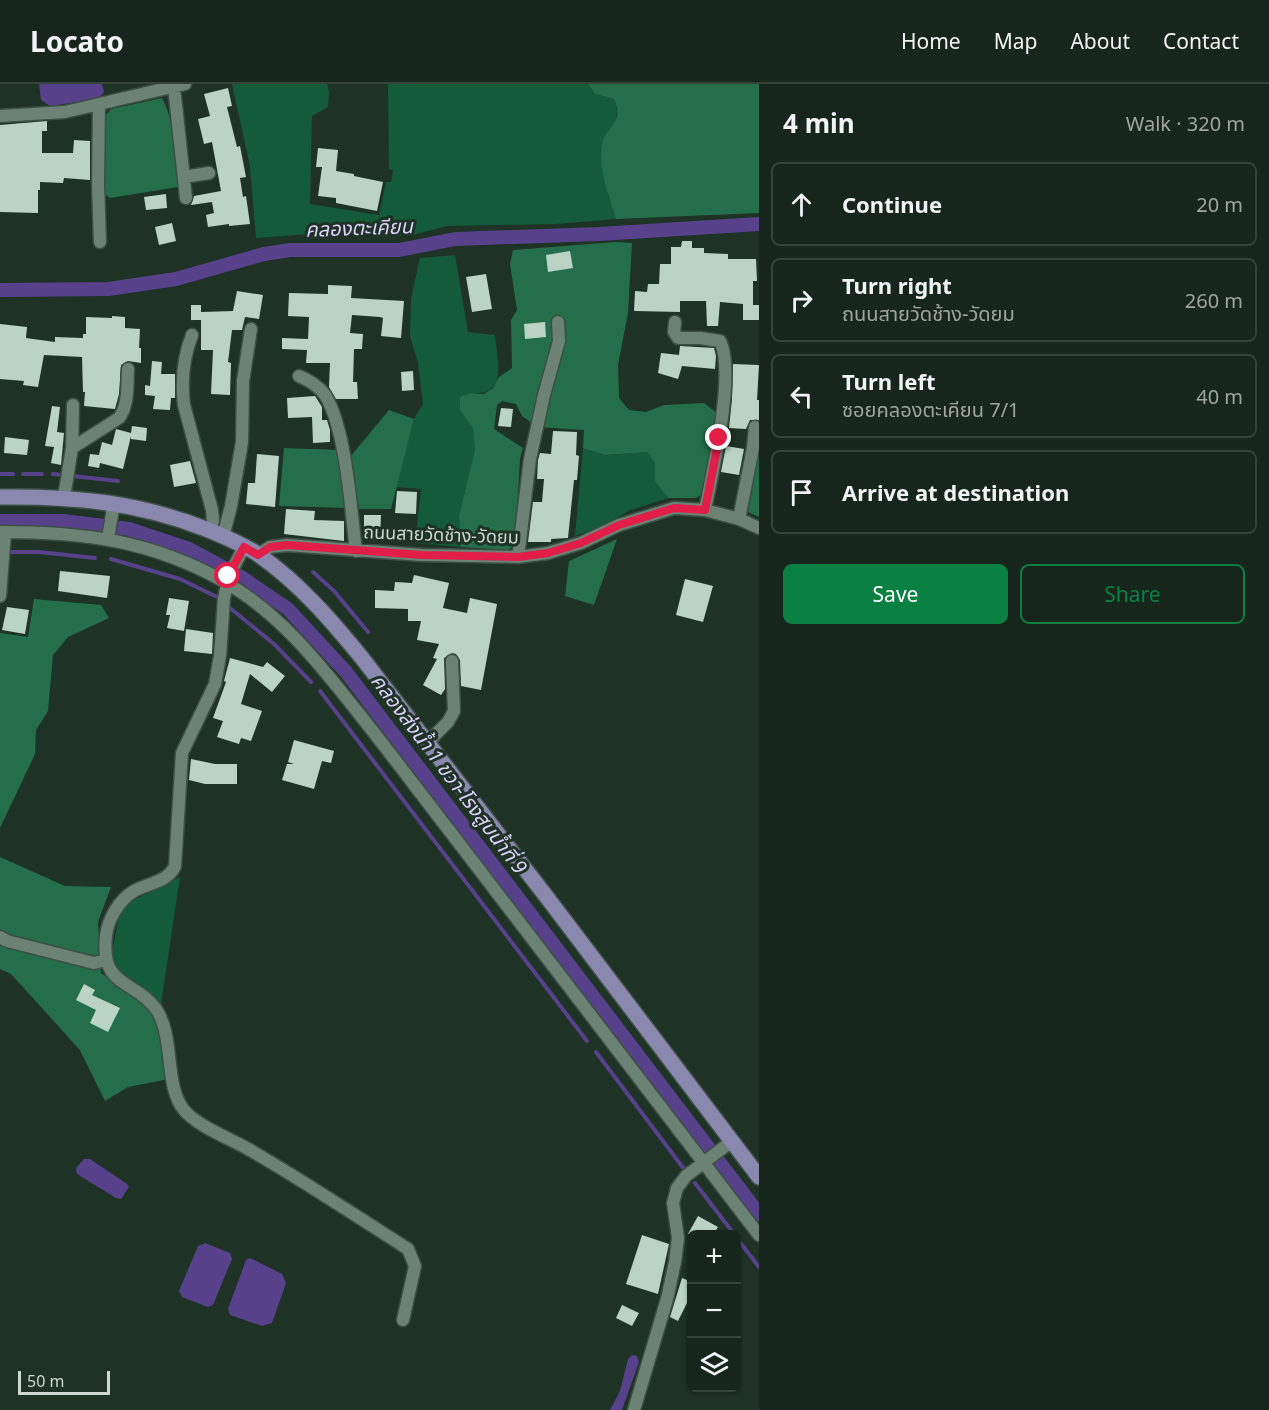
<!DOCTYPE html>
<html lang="en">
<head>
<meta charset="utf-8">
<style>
	:root { --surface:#16261c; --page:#233229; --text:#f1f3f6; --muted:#9ea5a3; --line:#35433b; --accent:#0b8043 }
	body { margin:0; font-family:"Noto Sans","Noto Sans Thai",sans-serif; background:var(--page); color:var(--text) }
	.controls { position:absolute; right:18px; bottom:18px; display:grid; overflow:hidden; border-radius:9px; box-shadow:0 2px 4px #0004 }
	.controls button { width:54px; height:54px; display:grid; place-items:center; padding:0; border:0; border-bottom:2px solid var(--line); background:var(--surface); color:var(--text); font:30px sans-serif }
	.scale { position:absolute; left:18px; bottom:15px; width:92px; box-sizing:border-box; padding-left:6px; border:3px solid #ccd8d0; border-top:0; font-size:16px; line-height:21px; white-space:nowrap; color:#ccd8d0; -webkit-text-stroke:4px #1e3226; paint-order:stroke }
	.stop { position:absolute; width:18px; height:18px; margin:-14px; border:4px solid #e11d48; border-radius:50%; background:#fff }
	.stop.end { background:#e11d48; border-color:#fff; box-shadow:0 2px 6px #0008 }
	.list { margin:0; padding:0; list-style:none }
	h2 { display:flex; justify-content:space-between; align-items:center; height:78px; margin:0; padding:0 24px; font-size:26px }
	h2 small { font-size:20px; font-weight:400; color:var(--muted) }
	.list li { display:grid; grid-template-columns:39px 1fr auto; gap:18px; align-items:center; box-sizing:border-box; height:84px; margin:0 12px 12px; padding:0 12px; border:2px solid var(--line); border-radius:9px }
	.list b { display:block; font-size:22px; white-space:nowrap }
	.list p { margin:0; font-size:20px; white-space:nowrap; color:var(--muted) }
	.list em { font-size:20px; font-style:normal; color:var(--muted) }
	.actions { display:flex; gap:12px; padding:18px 24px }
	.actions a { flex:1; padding:14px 0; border:2px solid var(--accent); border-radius:9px; text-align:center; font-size:21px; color:var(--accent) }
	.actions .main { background:var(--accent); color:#fff }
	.icon { flex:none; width:33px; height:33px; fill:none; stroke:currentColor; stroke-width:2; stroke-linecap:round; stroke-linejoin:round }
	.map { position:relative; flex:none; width:759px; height:1326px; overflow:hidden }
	header { display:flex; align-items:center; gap:36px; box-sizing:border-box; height:84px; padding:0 30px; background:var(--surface); border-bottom:2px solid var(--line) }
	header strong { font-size:28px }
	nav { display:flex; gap:33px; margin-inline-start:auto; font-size:21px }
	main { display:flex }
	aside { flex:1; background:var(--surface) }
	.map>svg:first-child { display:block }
	.green { fill:#145b3a }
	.forest { fill:#246f4a }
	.water { fill:#58418b }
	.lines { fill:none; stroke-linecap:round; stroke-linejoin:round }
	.stream { stroke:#58418b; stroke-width:4 }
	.canal { stroke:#58418b; stroke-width:14 }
	.building { fill:#bad3c4 }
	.minor-casing { stroke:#3d4f45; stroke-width:15 }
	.major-casing { stroke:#3d4f45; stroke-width:18 }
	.minor { stroke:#6b8274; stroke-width:12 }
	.major { stroke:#8a88af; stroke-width:15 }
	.route { stroke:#e11d48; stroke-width:8 }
	.labels { text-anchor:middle; stroke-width:6; stroke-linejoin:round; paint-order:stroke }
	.street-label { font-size:18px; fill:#ccd8d0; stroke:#1e3226 }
	.water-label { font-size:20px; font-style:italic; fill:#ddd3fe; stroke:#1e3226 }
</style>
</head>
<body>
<header>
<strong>Locato</strong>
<nav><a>Home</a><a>Map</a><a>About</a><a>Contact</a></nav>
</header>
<main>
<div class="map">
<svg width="759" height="1326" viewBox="0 0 759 1326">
	<rect width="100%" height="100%" fill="#1e3226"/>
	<path class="green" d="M232,0H327L329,8L328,23L312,32L310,120L379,131L386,98H391L393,86L389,85L388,0H588L595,10L614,15C622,32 612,44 602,59L608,111L616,135L556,140L447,142L409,152L310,150L256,154L250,82Z
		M455,171L468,248L495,251C497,276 509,312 471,309L460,326L473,345L475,365L459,432L461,463L415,459L421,405L395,403L414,335L423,320L418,279L410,252L411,214L420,174Z
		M583,364L605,371L647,368L655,379L656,397L668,414L631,426L597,444L575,452Z
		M180,793L161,920L118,889L112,868L119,833L130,818Z"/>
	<path class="forest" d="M588,0H759V129L616,135C609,113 598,85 602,61C605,43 625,39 614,15L595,10Z
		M162,14C176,40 176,75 178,103L110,114L102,108L105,32L111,25Z
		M616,158L632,159L628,229L618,281L619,314L629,326L646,328L664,321L704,319L717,329L715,355L703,410L696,414H668L655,397V379L647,368L605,371L583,364L584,346L538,343L522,332L516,320L502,317L497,321L494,345L523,364L520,375L515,461L508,466L461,463L459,432L475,365L473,345L460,326V313L471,309L484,310L493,304L499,293L512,284L511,236L517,226L510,180L513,166Z
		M389,326L414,335L391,425H359L350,373Z
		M284,364L339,366L348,424L279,422Z
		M759,364V433L748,428Z
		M617,455L594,521L565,512L569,477Z
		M34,515L101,521L109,534L68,553L53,571L48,627L36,646L35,670L0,744V549L28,553Z
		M0,773L65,802L111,803L98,838L101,889L150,924L160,943L169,995L128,1003L105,1017L80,966L11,890L0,885Z"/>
	<path class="water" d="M39,0H102L104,8L98,15L50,22L41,16Z
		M84,1075H90L127,1100L129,1103L121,1115L116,1114L77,1090L76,1084Z
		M205,1159L230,1169L232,1175L213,1221L208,1223L182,1213L179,1207L198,1162Z
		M250,1174L282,1190L286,1199L272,1239L262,1242L230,1231L228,1225L246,1176Z
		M632,1271L637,1272L639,1278L622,1326H610L620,1307L628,1275Z"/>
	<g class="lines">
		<path class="stream" d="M0,390H13
			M23,390H42
			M53,390L63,391
			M73,392L118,397
			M7,468H39L95,474
			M111,475L180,495L217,513
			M313,488L334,507L368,548
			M230,524L274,560L311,598
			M320,607L587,957
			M596,968L684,1085
			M695,1099L734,1150
			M736,1153L759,1183"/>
		<path class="canal" d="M0,206L108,205L176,195L264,170L290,166H399L455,155L599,150L759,140
			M0,437H63L129,445L189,465L241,493L288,525L346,588L759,1130"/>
	</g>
	<path class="building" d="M228,4L232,22L227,23L237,63L240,62L246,93L240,94L243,113L246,112L250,140L229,142V140L208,143L206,131L214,129L212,118L191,121L194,112L221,107L212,58L204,60L198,35L210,32L204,10Z
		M47,37V47H42V69H73L74,56L90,57V96L64,94L63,99L40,98V106H38V129L0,128V41Z
		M318,64L338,66L336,87L354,90V92L383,98L377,127L336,119V114L318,112L322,83H316Z
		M166,110L167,124L146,126L144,113Z
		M172,139L176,157L159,161L155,143Z
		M682,157H692V164H704V169L728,170V175H756L757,197H753V221H759V236H743V220L720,218L718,242H707L706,217H680V228L634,227L635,207L647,208L648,200H659L660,180H671V163H681Z
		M570,167L573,184L548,188L546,171Z
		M486,190L492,225L472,228L466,193Z
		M328,201L352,202L351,214L404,217L401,254L381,252L383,234L380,233L352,231L350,249L363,250L362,265H354L353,298H357L358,315H336L329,303L330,279H306L307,266L282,265V254L308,255L309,233L288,232L289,209L328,210Z
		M237,207L263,211L259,235L245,233L242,246H232L228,278L231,279L230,311L211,310L213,266H201V236H191V221H201V228L233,227Z
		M112,232L125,233V244L140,245L139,264H141V279L128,277L121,281L119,310L115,325L84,322L85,308H83L82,273L44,271L38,303L23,301L24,297L0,295V240L27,243L26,254L55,258V253L83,254V250H86V233L112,234Z
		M545,238L546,253L525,255L524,240Z
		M680,262L714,264L716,272L715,285L682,282L678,295L658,289L661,269L679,271Z
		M152,277L162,278L161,290H175V314H171L170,326L153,325L155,312L145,311V301L150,302Z
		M733,280L759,281L757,316H759V336H750L746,345L729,344L732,315Z
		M413,287L414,306L402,307L401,288Z
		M315,312L322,323V336H327L330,346V358L313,359L312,333L288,334L287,314Z
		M52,322L60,323L57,348L64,349L61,381L51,379L54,363L45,362Z
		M501,324L513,325L511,343L498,342Z
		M132,342L147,344L146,357L131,355V352L123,385L100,379L99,384L88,382L90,370L99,371L102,358L112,361L116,345L131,349Z
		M553,347L577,348L576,371L579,372L577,396H574L568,454L551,455V458H528L533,418H542L544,395H537L538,376L540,369L551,370Z
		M5,353L29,356L27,371L4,369Z
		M726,362L744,365L739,391L721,388Z
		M257,370L279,372L275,423L246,420L248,399H255Z
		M190,377L196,399L174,403L170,381Z
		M397,407L417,408L416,430L395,429Z
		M286,425L315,427L314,436L344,437V457L284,450Z
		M364,431H381L380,455H364Z
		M60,487L110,492L107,514L58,507Z
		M414,491L449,499L443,524L467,529L470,514L497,520L481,606L461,602L460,576L456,570L452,569L444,574L445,605L441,611L423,601L437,575L433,574L439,560L417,556L421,537H408V525L375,524V506L394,507L395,498L412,499Z
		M685,495L713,502L703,538L676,531Z
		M169,514L189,517L184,547L167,544L170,531H166Z
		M7,523L29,526L25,550L2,546Z
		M186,545L213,549L212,570L184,567Z
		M230,574L263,583L267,578L285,592L272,608L250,590L241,620L262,627L251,657L241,654L239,660L217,653L223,637L213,634L226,598L224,597Z
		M294,656L334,667L331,679L322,677L314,705L282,696L287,680H294L288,678Z
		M191,675L215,680H237V700H205L189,696Z
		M84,900L95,906L92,911L120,924L108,948L90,939L96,926L76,916Z
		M698,1132L718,1143L714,1150H688Z
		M642,1151L669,1160L658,1210L626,1200Z
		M682,1194L692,1198V1209L678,1237L670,1233Z
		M622,1221L639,1229L632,1242L616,1234Z"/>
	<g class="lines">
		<defs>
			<path id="minor" d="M174,3L186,114
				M99,21L98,101L100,158
				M0,32L65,28L185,0
				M184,93L209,89
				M675,238L674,248L678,254H700L720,257C736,288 712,390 705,426
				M192,251C183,274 181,296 184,321L212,426L213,437L210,447
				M299,292C309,297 318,301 325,311C346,344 351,427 356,467
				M72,364L119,334C129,321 127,301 128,285
				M64,413L72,364L73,321
				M739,435L753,364L755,343
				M0,448C83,448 151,456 225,498C279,529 318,578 356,626C389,667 420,709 452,750C555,884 657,1018 759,1151
				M223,453L231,422L242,358L243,297L251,245
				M108,454L114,419
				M244,463L229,492L224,514L220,572L215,600L182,669L175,782C168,798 148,799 134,807C119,816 108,835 106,852C100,904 134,895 156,925C175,953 164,1002 184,1026C197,1042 231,1055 250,1066C304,1097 356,1132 408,1165L415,1182L403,1236
				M258,471L270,463L287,461L422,471L518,473L548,469L581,459L619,441L674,424L705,426L739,435L759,444
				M518,473L530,375L544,311L559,257L558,238
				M0,512L5,448
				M427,659L448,638L454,627L452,577
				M0,853L7,857L94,879L106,876
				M634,1326L667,1215L675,1178L678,1154L673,1119L677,1104L686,1092L732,1057"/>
			<path id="major" d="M0,413C73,412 137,418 206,445C223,452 243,460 259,471C299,499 331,536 362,574L549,816L759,1093"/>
		</defs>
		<use href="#minor" class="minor-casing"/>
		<use href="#major" class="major-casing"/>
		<use href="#minor" class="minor"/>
		<use href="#major" class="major"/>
	</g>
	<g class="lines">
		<path class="route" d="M228,492L244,463L258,471L270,463L287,461L422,471L518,473L548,469L581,459L619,441L674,424L705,426L719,354"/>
	</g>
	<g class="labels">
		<g class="street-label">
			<text transform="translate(441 451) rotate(2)" y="6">ถนนสายวัดช้าง-วัดยม</text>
		</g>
		<g class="water-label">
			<text transform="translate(359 144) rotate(-2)" y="7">คลองตะเคียน</text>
			<text transform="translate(449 690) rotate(53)" y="7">คลองส่งน้ำ 1 ขวา-โรงสูบน้ำที่ 9</text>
		</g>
	</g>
</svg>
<div class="controls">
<button>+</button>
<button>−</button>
<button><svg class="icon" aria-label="layers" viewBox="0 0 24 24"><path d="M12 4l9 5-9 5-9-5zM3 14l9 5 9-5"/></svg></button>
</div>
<div class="scale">50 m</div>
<div class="stop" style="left:228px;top:492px"></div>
<div class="stop end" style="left:719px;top:354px"></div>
</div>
<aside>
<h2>4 min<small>Walk · 320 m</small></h2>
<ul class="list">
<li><svg class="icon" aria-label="ahead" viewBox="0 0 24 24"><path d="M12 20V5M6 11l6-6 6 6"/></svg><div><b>Continue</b></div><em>20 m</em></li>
<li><svg class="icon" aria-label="right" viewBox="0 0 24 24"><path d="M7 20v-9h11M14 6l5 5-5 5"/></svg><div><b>Turn right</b><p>ถนนสายวัดช้าง-วัดยม</p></div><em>260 m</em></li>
<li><svg class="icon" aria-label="left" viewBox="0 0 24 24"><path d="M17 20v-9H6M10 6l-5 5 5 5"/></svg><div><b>Turn left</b><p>ซอยคลองตะเคียน 7/1</p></div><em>40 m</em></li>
<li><svg class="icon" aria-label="arrive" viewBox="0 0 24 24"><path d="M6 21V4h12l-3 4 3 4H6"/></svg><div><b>Arrive at destination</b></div></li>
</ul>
<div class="actions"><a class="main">Save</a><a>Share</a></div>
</aside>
</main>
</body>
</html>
